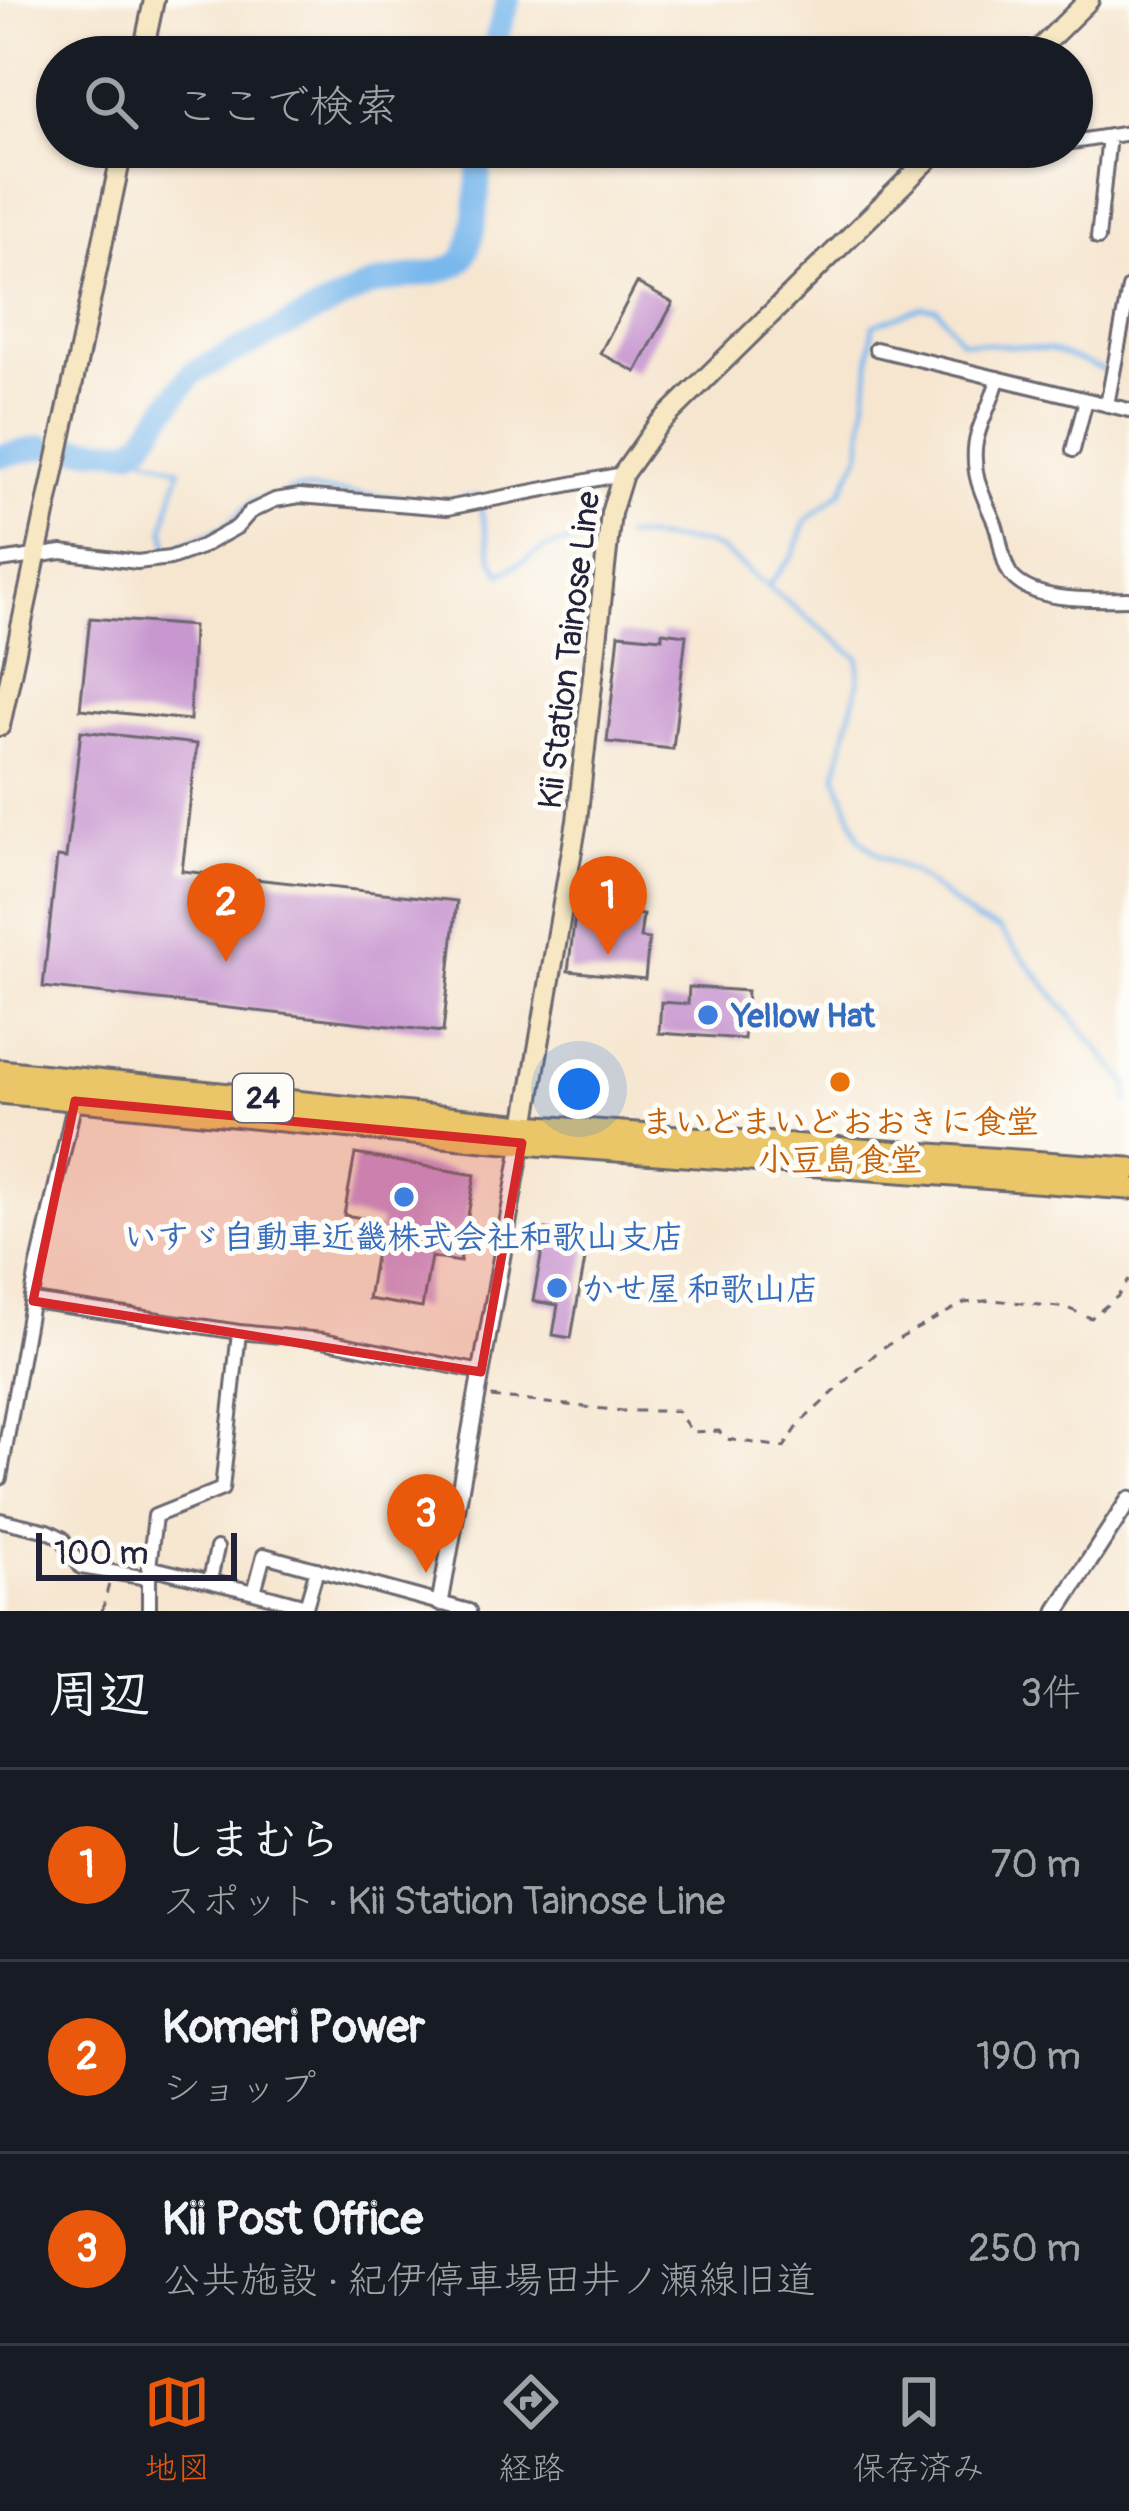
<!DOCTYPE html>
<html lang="ja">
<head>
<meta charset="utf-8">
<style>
	:root { --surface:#171b24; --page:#242831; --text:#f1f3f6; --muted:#9ea1a6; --line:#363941; --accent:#ea580c }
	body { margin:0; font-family:Pangolin,"Klee One",sans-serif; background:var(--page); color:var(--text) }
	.scale { position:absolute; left:36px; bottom:30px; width:201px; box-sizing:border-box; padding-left:12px; border:6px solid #22223b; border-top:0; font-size:33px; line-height:42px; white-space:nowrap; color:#22223b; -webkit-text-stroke:9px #fdfcf7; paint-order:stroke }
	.you { position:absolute; left:579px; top:1089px; width:42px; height:42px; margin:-30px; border:9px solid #fff; border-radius:50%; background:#1a73e8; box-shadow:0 0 0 18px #1a73e833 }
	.badge { display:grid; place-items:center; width:78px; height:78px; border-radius:50%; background:var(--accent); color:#fff; font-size:39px; font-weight:700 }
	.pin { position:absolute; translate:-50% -99px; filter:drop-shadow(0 3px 6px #0008) }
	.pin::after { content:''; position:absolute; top:63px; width:42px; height:36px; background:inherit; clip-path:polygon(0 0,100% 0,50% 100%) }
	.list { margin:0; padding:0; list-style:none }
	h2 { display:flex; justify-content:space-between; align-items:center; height:156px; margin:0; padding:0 48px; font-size:51px }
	h2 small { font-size:39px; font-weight:400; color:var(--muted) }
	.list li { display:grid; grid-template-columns:78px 1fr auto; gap:36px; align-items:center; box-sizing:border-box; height:192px; padding:0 48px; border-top:3px solid var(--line) }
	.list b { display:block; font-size:45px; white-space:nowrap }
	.list p { margin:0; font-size:39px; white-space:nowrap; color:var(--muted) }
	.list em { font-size:39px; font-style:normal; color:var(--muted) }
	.icon { flex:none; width:66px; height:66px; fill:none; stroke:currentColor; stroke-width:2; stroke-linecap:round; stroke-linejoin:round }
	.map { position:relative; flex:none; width:1129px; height:1611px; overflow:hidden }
	.search { position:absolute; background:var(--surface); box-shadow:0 3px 9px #0004; left:36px; right:36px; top:36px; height:132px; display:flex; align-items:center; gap:30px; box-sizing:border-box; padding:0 42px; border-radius:66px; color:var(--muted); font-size:45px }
	.sheet { height:732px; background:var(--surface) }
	nav { display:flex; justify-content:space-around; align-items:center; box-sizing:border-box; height:168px; border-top:3px solid var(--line); background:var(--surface); font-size:33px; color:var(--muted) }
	nav a { display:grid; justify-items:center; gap:6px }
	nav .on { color:var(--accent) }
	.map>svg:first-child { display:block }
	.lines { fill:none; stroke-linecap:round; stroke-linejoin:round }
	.stream { stroke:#79b8ed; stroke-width:4.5 }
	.river { stroke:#79b8ed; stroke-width:24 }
	.building { fill:#c897d0 }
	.minor-casing { stroke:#6c676f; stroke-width:18 }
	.tertiary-casing { stroke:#6c676f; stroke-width:21 }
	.secondary-casing { stroke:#6c676f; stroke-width:24 }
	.trunk-casing { stroke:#6c676f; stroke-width:27 }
	.path { stroke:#6c676f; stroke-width:3; stroke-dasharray:9 9; stroke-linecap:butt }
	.minor { stroke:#fff; stroke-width:12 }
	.tertiary { stroke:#fff; stroke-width:15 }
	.secondary { stroke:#f7e8c3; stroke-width:18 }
	.trunk { stroke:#ebc669; stroke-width:21 }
	.marked { fill:#d62828; fill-opacity:0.2; stroke:#d62828; stroke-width:9; stroke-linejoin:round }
	.shop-dot { fill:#3f7fe0; stroke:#fdfcf7; stroke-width:4.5 }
	.food-dot { fill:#e8710a; stroke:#fdfcf7; stroke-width:4.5 }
	.labels { text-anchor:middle; stroke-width:10; stroke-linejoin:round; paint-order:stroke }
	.shield { fill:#fdfcf7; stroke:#646373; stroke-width:3 }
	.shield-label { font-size:30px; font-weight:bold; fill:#22223b }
	.street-label { font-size:33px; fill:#22223b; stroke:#fdfcf7 }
	.shop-label { font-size:33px; font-weight:bold; fill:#366cbe; stroke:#fdfcf7; text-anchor:start }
	.food-label { font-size:33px; font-weight:bold; fill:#c56008; stroke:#fdfcf7 }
</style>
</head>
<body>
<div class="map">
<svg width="1129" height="1611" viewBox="0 0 1129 1611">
	<rect width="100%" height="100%" fill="#fdfcf7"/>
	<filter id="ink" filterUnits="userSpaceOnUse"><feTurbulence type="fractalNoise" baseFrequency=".00833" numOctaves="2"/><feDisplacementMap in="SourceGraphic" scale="24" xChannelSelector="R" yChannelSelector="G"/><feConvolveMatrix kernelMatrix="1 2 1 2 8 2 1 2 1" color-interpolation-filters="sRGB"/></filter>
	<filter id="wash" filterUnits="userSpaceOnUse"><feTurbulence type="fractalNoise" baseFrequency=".004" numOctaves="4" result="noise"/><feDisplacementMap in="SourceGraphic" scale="48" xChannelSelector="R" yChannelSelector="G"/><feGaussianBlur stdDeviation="2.7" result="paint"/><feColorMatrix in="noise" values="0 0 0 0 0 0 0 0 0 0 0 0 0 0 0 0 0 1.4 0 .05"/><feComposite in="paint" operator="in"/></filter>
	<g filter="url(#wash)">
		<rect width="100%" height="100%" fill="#f6e6d0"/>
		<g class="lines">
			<path class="stream" d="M130,450L180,469L164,528L169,550L225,527L251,502L269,497
				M286,492L298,489L443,501L478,496L492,558L501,574L545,548L600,535
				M624,536L703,543L720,549L859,658V679L836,775L860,839L880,856L916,874L976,921L999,929L1127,1083L1129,1102
				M768,586L794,554L806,521L841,492L861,452L873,325L922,307L937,308L961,341L1051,350L1107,371"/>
			<path class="river" d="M491,57L508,0
				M75,448L130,450L143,441L192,373L364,288C391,277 434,276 456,265C479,253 478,172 481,147
				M0,456L44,447"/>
		</g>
		<g id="blocks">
			<path class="building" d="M637,283L673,303L636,372L600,353Z
				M90,618L193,626L190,720L80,709Z
				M662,632L686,635L673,749L607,742L619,634L662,638Z
				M81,731L197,744L182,871L457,901L443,1032L43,987L57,857L66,858Z
				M576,908L643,915L640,938L649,939L645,979L568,971Z
				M689,987L747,991L744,1039L659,1033L661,1002L688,1004Z
				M355,1154L475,1175L460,1262L431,1257L422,1308L368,1299L381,1221L344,1215Z
				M546,1229L589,1237L571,1338L553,1335L558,1305L533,1301Z"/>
		</g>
	</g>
	<g filter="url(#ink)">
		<use href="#blocks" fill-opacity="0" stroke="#6c676f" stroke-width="3"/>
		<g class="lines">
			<defs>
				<path id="minor" d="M1072,142L1129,133
					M1098,238L1109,136
					M876,349L1129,410
					M998,378C993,403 977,424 975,449C973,479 983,495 994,521C1001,537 1001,561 1011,575C1034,604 1097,599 1129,599
					M1107,405L1129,288
					M1073,450L1086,400
					M0,561L62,552L137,562L170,558L201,547L237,527L250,512L275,500L300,496L447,508L623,474
					M33,1301L239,1332L323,1340L481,1372
					M0,1478L37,1269L75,1101
					M0,1520L48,1531L62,1538L81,1567L148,1578
					M149,1567L254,1592L264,1555L469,1611
					M210,1580L217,1548
					M254,1592L306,1606
					M305,1610L317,1569
					M149,1611V1567L155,1516L222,1489L239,1332"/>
				<path id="tertiary" d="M440,1603L522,1143
					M1057,1611L1129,1500"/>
				<path id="secondary" d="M142,57L154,0
					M1031,57L1089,0
					M0,726L123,147
					M523,1138L577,821L611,513L623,474L657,426L941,147"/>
				<path id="trunk" d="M0,1071L525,1126L1129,1169
					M0,1092L494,1141L1129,1188"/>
			</defs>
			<use href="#minor" class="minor-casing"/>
			<use href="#tertiary" class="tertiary-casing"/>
			<use href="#secondary" class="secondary-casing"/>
			<use href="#trunk" class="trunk-casing"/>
			<path class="path" d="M491,1397L623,1411H677L692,1432L719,1431L726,1439L784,1447L801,1422L882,1348L964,1303L994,1300L1067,1308L1091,1318L1118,1296L1129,1279
				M102,1611L109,1584"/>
			<use href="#minor" class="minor"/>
			<use href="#tertiary" class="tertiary"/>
			<use href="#secondary" class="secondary"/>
			<use href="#trunk" class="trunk"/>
		</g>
	</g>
	<path class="marked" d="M75,1101L522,1143L481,1372L33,1301Z"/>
	<g class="shop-dot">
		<circle cx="708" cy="1015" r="12"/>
		<circle cx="404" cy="1197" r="12"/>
		<circle cx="557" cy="1288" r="12"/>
	</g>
	<circle class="food-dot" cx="840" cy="1082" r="12"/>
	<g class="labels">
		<rect class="shield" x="233" y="1074" width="60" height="48" rx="9"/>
		<g class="shield-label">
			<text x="263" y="1108">24</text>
		</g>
		<g class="street-label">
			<text transform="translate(568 650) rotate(-83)" y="12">Kii Station Tainose Line</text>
		</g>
		<g class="shop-label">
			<text x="732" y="1027">Yellow Hat</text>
			<text x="404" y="1248" text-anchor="middle">いすゞ自動車近畿株式会社和歌山支店</text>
			<text x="581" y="1300">かせ屋 和歌山店</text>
		</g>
		<g class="food-label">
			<text x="840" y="1133">まいどまいどおおきに食堂<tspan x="840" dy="38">小豆島食堂</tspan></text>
		</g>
	</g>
</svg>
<div class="scale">100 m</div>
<div class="you"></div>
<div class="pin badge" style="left:608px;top:955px">1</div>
<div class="pin badge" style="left:226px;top:962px">2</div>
<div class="pin badge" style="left:426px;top:1573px">3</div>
<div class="search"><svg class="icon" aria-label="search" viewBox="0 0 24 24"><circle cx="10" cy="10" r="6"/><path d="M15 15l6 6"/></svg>ここで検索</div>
</div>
<section class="sheet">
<h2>周辺<small>3件</small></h2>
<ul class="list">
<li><span class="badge">1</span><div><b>しまむら</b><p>スポット · Kii Station Tainose Line</p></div><em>70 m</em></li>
<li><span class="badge">2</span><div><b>Komeri Power</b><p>ショップ</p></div><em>190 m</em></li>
<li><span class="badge">3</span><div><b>Kii Post Office</b><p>公共施設 · 紀伊停車場田井ノ瀬線旧道</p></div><em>250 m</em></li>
</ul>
</section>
<nav>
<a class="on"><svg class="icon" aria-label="map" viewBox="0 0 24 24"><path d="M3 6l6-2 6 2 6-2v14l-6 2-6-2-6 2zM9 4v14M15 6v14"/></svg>地図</a>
<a><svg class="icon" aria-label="directions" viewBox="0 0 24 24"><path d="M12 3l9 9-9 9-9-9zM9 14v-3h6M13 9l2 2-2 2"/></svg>経路</a>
<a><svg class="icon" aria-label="saved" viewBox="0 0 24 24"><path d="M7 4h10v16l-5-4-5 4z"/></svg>保存済み</a>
</nav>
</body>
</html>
